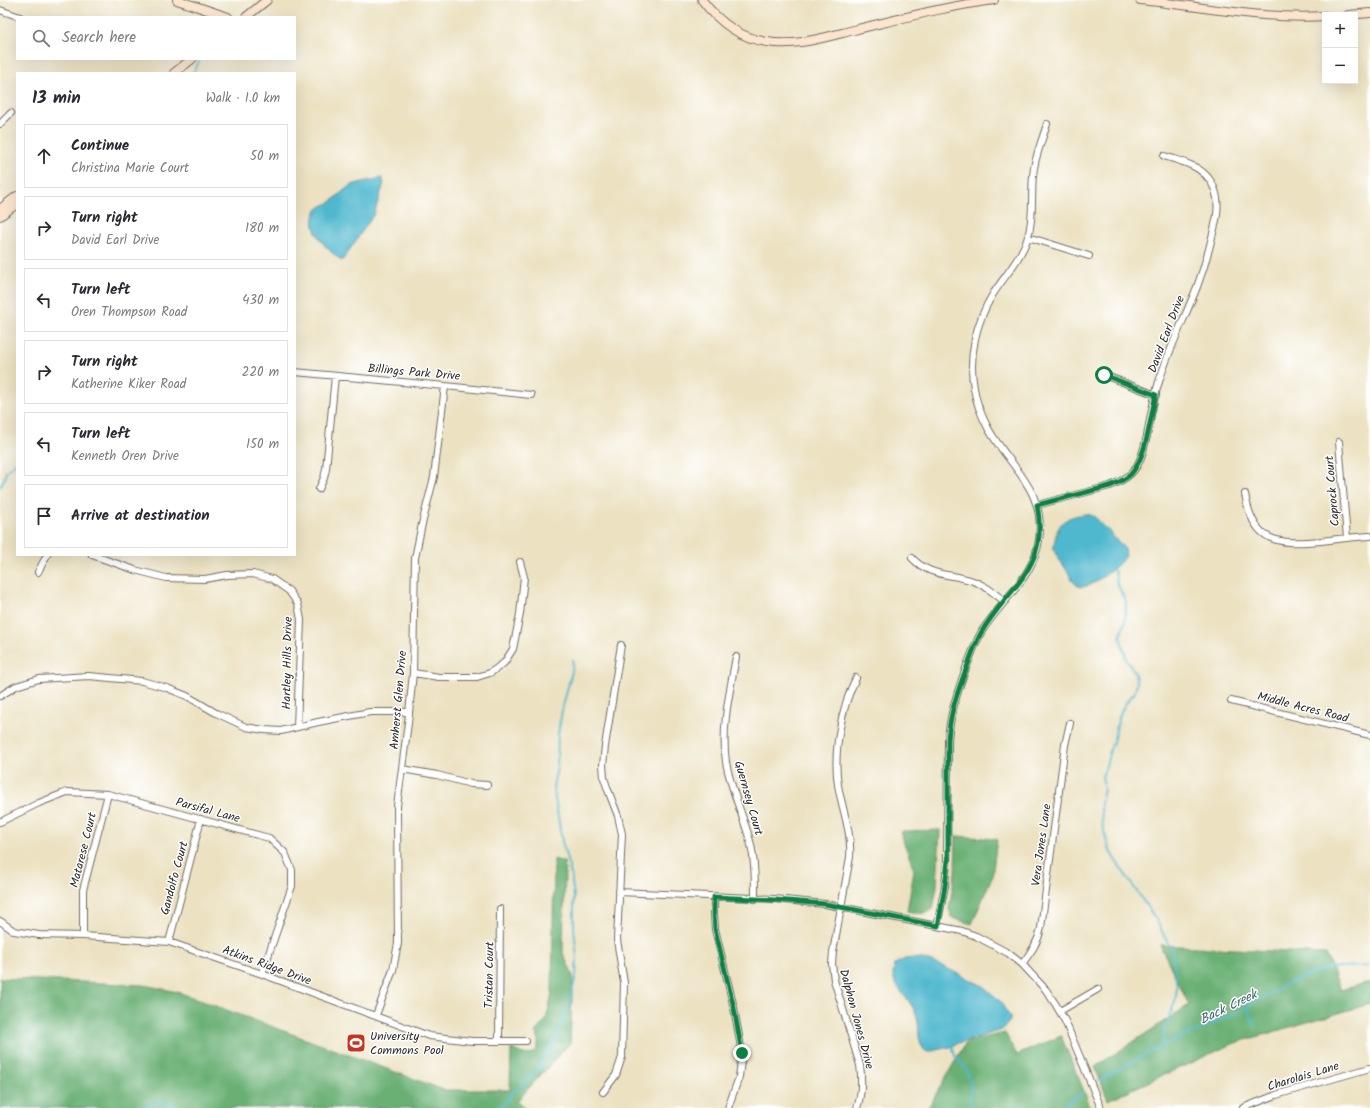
<!DOCTYPE html>
<html lang="en">
<head>
<meta charset="utf-8">
<style>
	:root { --surface:#fff; --page:#f2f2f3; --text:#2b2b33; --muted:#7c7c81; --line:#e1e1e2 }
	body { margin:0; font-family:Kalam,sans-serif; background:var(--page); color:var(--text) }
	.controls { position:absolute; right:12px; top:12px; display:grid; overflow:hidden; border-radius:0px; box-shadow:0 4px 16px #0002 }
	.controls button { width:36px; height:36px; display:grid; place-items:center; padding:0; border:0; border-bottom:1px solid var(--line); background:var(--surface); color:var(--text); font:20px sans-serif }
	.stop { position:absolute; width:12px; height:12px; margin:-9px; border:3px solid #0b8043; border-radius:50%; background:#fff }
	.stop.end { background:#0b8043; border-color:#fff; box-shadow:0 1px 4px #0008 }
	.list { margin:0; padding:0; list-style:none }
	h2 { display:flex; justify-content:space-between; align-items:center; height:52px; margin:0; padding:0 16px; font-size:17px }
	h2 small { font-size:13px; font-weight:400; color:var(--muted) }
	.list li { display:grid; grid-template-columns:26px 1fr auto; gap:12px; align-items:center; box-sizing:border-box; height:64px; margin:0 8px 8px; padding:0 8px; border:1px solid var(--line); border-radius:0px }
	.list b { display:block; font-size:15px; white-space:nowrap }
	.list p { margin:0; font-size:13px; white-space:nowrap; color:var(--muted) }
	.list em { font-size:13px; font-style:normal; color:var(--muted) }
	.icon { flex:none; width:22px; height:22px; fill:none; stroke:currentColor; stroke-width:2; stroke-linecap:round; stroke-linejoin:round }
	.map { position:relative; flex:none; width:1370px; height:1108px; overflow:hidden }
	.search { position:absolute; background:var(--surface); box-shadow:0 4px 16px #0002; left:16px; top:16px; width:280px; height:44px; display:flex; align-items:center; gap:10px; box-sizing:border-box; padding:0 14px; border-radius:0px; color:var(--muted); font-size:15px }
	.panel { position:absolute; background:var(--surface); box-shadow:0 4px 16px #0002; left:16px; top:72px; width:280px; height:484px; border-radius:0px }
	.map>svg:first-child { display:block }
	.forest { fill:#6ab075; stroke:#4a6e50 }
	.water { fill:#50b8ce; stroke:#3e727c }
	.lines { fill:none; stroke-linecap:round; stroke-linejoin:round }
	.stream { stroke:#50b8ce; stroke-width:2 }
	.street-casing { stroke:#6f6b60; stroke-width:8 }
	.secondary-casing { stroke:#6f6b60; stroke-width:10 }
	.street { stroke:#fff; stroke-width:6 }
	.secondary { stroke:#fce5cf; stroke-width:8 }
	.route { stroke:#0b8043; stroke-width:5 }
	.labels { text-anchor:middle; stroke-width:3; stroke-linejoin:round; paint-order:stroke }
	.street-label { font-size:12px; fill:#2b2b2b; stroke:#fff }
	.poi-label { font-size:12px; fill:#2b2b2b; stroke:#fff; text-anchor:start }
	.water-label { font-size:13px; font-style:italic; fill:#3a636c; stroke:#fff }
</style>
</head>
<body>
<div class="map">
<svg width="1370" height="1108" viewBox="0 0 1370 1108">
	<rect width="100%" height="100%" fill="#fff"/>
	<filter id="ink" filterUnits="userSpaceOnUse"><feTurbulence type="fractalNoise" baseFrequency=".025" numOctaves="2"/><feDisplacementMap in="SourceGraphic" scale="8" xChannelSelector="R" yChannelSelector="G"/><feConvolveMatrix kernelMatrix="1 2 1 2 8 2 1 2 1" color-interpolation-filters="sRGB"/></filter>
	<filter id="wash" filterUnits="userSpaceOnUse"><feTurbulence type="fractalNoise" baseFrequency=".012" numOctaves="4" result="noise"/><feDisplacementMap in="SourceGraphic" scale="16" xChannelSelector="R" yChannelSelector="G"/><feGaussianBlur stdDeviation="0.9" result="paint"/><feColorMatrix in="noise" values="0 0 0 0 0 0 0 0 0 0 0 0 0 0 0 0 0 1.4 0 .05"/><feComposite in="paint" operator="in"/></filter>
	<g filter="url(#wash)">
		<rect width="100%" height="100%" fill="#ece2c2"/>
		<path class="forest" d="M940,830L937,886L933,909C924,916 916,913 907,911L914,870L903,840L901,831Z
			M956,836L997,839L992,877L972,924L952,918L949,909L955,873Z
			M554,859L564,862L565,870L563,953L573,976L570,1043L517,1101L525,1108H0V978L144,985L178,992L444,1090H510L511,1049C516,1050 519,1053 523,1054C537,1058 542,1042 535,1032L546,1020L552,993Z
			M1160,945L1326,954L1341,990L1370,982V1004L1235,1043L1108,1100L1095,1067L1189,1005Z
			M1005,1033L1017,1055L1061,1036L1091,1108H928L966,1042Z"/>
		<path class="water" d="M382,178L384,183L374,214L342,261C329,251 304,229 317,210C320,206 328,204 332,201C339,195 344,189 352,185C360,182 373,180 382,178Z
			M1086,514L1094,516L1102,524L1125,549L1126,556C1120,564 1092,588 1081,587C1074,586 1071,577 1067,571C1064,565 1056,557 1054,550C1053,546 1055,540 1056,535C1060,519 1071,516 1086,514Z
			M914,958L923,959L944,967L983,986L999,1000L1010,1017V1021L1002,1030L959,1043L950,1047L927,1052C916,1046 920,1027 917,1017C916,1011 911,1005 908,1000L906,998C898,987 889,979 895,964L905,959Z"/>
		<g class="lines">
			<path class="stream" d="M193,73L199,62
				M0,487L5,478L6,471L17,462
				M1112,568L1115,572L1117,583L1126,602L1125,622L1120,637L1127,661L1134,671L1137,682L1135,692L1125,704L1120,714L1113,742L1110,750L1105,770L1102,775L1104,789L1101,803L1102,824L1109,849L1114,858L1157,921L1166,940L1172,949L1177,988L1175,1001L1164,1031L1163,1045
				M1248,1006L1254,1026
				M952,1044L955,1056L965,1068L971,1085L970,1101L972,1108
				M1099,1081L1151,1051L1236,1013L1288,984L1302,977L1324,969L1341,967L1370,966
				M143,1108C157,1099 164,1101 179,1108
				M498,1108L509,1099V1097L511,1094L526,1082L539,1067L557,1034L565,1013L568,1009L576,976L577,958L574,928V897L571,875L562,841L553,786L557,768L558,734L562,710L572,671L573,660
				M1060,1108L1083,1092"/>
		</g>
	</g>
	<g filter="url(#ink)">
		<g class="lines">
			<defs>
				<path id="street" d="M0,10L20,17
					M0,124L11,113
					M1028,237L1089,256
					M295,372L445,386L531,395
					M1104,375L1156,395
					M1339,442L1347,538
					M319,489L324,478L326,469L335,376
					M1245,494C1253,543 1277,545 1321,541C1337,539 1354,537 1370,536
					M1037,505L1110,486C1122,481 1133,475 1139,462C1143,454 1145,444 1147,436C1150,419 1153,402 1158,385C1168,351 1184,320 1197,287C1203,271 1208,254 1212,237C1215,225 1219,212 1217,198C1212,169 1189,163 1164,156
					M92,555L135,570L166,578L205,579L227,575L253,574L272,579L289,591L298,604L301,620L297,727
					M912,558C930,577 950,573 973,581C985,585 994,593 1004,601
					M38,572L47,555
					M736,657C730,691 721,727 726,762C731,790 743,815 750,841C755,860 755,880 755,899
					M413,673L439,677H477L490,673L504,663L513,649L520,614L524,577L520,562
					M856,678C841,708 833,752 838,785C842,809 852,832 850,857L833,952L832,964L834,980L860,1065C862,1080 862,1094 857,1108
					M0,696L16,686L39,679L89,676L142,681L167,688L187,696L216,713L246,727L264,730L281,731L318,722L370,712H409
					M1231,701L1370,735
					M402,769L437,775L471,784L487,785
					M0,822L39,803L67,792L108,794L269,838L285,853L292,870V886L262,974
					M619,892L775,899L825,904L937,926L962,931L976,936L1008,953L1022,964L1046,990L1056,1005L1065,1021L1101,1108
					M714,897V914L715,929L734,1008L742,1053L739,1077L728,1108
					M0,921L14,931L39,935L83,936L169,942L262,974L429,1036L472,1041H526
					M937,926L945,886L947,860L948,740C950,714 957,693 966,668C971,656 975,643 982,631C1001,601 1034,577 1039,540C1046,490 1011,468 989,430C982,417 976,403 974,388C968,356 976,322 993,294C1005,276 1021,258 1028,237C1034,217 1031,196 1033,176C1034,158 1042,141 1047,124
					M83,936V890L108,794
					M169,942L201,819
					M1022,964C1031,952 1038,943 1041,928L1065,745L1070,723
					M1060,1011L1098,989
					M376,1015L393,970L398,943L397,806L408,723L413,673L415,558L422,524L434,477L445,386
					M499,1041L500,909
					M603,1092L616,1075L622,1057L624,983L617,940L622,834L618,816L608,790L604,778L603,765L605,746L621,645
					M1243,1108L1276,1095L1370,1068"/>
				<path id="secondary" d="M177,0L228,17
					M702,0C718,21 740,38 767,42C796,47 826,37 854,30C900,19 947,6 994,0
					M1140,0C1202,6 1263,20 1325,16
					M1348,15L1370,13
					M246,17L267,0
					M174,73L192,59
					M0,209L17,196
					M0,216L17,204"/>
			</defs>
			<use href="#street" class="street-casing"/>
			<use href="#secondary" class="secondary-casing"/>
			<use href="#street" class="street"/>
			<use href="#secondary" class="secondary"/>
		</g>
	</g>
	<g class="lines" filter="url(#ink)">
		<path class="route" d="M742,1053L734,1008L715,929L714,914V897L775,900L825,904L938,926L945,886L948,860V740C950,713 957,693 967,667C971,656 975,644 981,633C1008,586 1050,569 1037,505L1110,486C1117,483 1125,480 1131,474C1147,456 1150,418 1156,395L1104,375"/>
	</g>
	<defs>
		<symbol id="stadium-square" viewBox="-11 -11 22 22"><rect x="-9" y="-9" width="18" height="18" rx="4" fill="#c8321e" stroke="#fff"/><path d="M0-5a6.5 5 0 1 0 0 10a6.5 5 0 1 0 0-10ZM-3.5-1.8h7v3.6h-7Z" fill="#fff"/></symbol>
	</defs>
	<g fill-rule="evenodd">
		<use href="#stadium-square" x="345" y="1032" width="22" height="22"/>
	</g>
	<g class="labels">
		<g class="street-label">
			<text transform="translate(1166 334) rotate(-69)" y="4">David Earl Drive</text>
			<text transform="translate(414 372) rotate(5)" y="4">Billings Park Drive</text>
			<text transform="translate(1332 491) rotate(-95)" y="4">Caprock Court</text>
			<text transform="translate(287 663) rotate(-89)" y="4">Hartley Hills Drive</text>
			<text transform="translate(398 700) rotate(-85)" y="4">Amherst Glen Drive</text>
			<text transform="translate(1303 707) rotate(14)" y="4">Middle Acres Road</text>
			<text transform="translate(749 798) rotate(74)" y="4">Guernsey Court</text>
			<text transform="translate(208 810) rotate(15)" y="4">Parsifal Lane</text>
			<text transform="translate(1041 845) rotate(-82)" y="4">Vera Jones Lane</text>
			<text transform="translate(83 850) rotate(-76)" y="4">Matarese Court</text>
			<text transform="translate(174 878) rotate(-75)" y="4">Gandolfo Court</text>
			<text transform="translate(267 965) rotate(20)" y="4">Atkins Ridge Drive</text>
			<text transform="translate(489 975) rotate(-89)" y="4">Tristan Court</text>
			<text transform="translate(857 1019) rotate(75)" y="4">Dalphon Jones Drive</text>
			<text transform="translate(1303 1076) rotate(-17)" y="4">Charolais Lane</text>
		</g>
		<g class="poi-label">
			<text x="370" y="1040">University<tspan x="370" dy="14">Commons Pool</tspan></text>
		</g>
		<g class="water-label">
			<text transform="translate(1228 1006) rotate(-26)" y="5">Back Creek</text>
		</g>
	</g>
</svg>
<div class="controls">
<button>+</button>
<button>−</button>
</div>
<div class="stop" style="left:1104px;top:375px"></div>
<div class="stop end" style="left:742px;top:1053px"></div>
<div class="search"><svg class="icon" aria-label="search" viewBox="0 0 24 24"><circle cx="10" cy="10" r="6"/><path d="M15 15l6 6"/></svg>Search here</div>
<section class="panel">
<h2>13 min<small>Walk · 1.0 km</small></h2>
<ul class="list">
<li><svg class="icon" aria-label="ahead" viewBox="0 0 24 24"><path d="M12 20V5M6 11l6-6 6 6"/></svg><div><b>Continue</b><p>Christina Marie Court</p></div><em>50 m</em></li>
<li><svg class="icon" aria-label="right" viewBox="0 0 24 24"><path d="M7 20v-9h11M14 6l5 5-5 5"/></svg><div><b>Turn right</b><p>David Earl Drive</p></div><em>180 m</em></li>
<li><svg class="icon" aria-label="left" viewBox="0 0 24 24"><path d="M17 20v-9H6M10 6l-5 5 5 5"/></svg><div><b>Turn left</b><p>Oren Thompson Road</p></div><em>430 m</em></li>
<li><svg class="icon" aria-label="right" viewBox="0 0 24 24"><path d="M7 20v-9h11M14 6l5 5-5 5"/></svg><div><b>Turn right</b><p>Katherine Kiker Road</p></div><em>220 m</em></li>
<li><svg class="icon" aria-label="left" viewBox="0 0 24 24"><path d="M17 20v-9H6M10 6l-5 5 5 5"/></svg><div><b>Turn left</b><p>Kenneth Oren Drive</p></div><em>150 m</em></li>
<li><svg class="icon" aria-label="arrive" viewBox="0 0 24 24"><path d="M6 21V4h12l-3 4 3 4H6"/></svg><div><b>Arrive at destination</b></div></li>
</ul>
</section>
</div>
</body>
</html>
